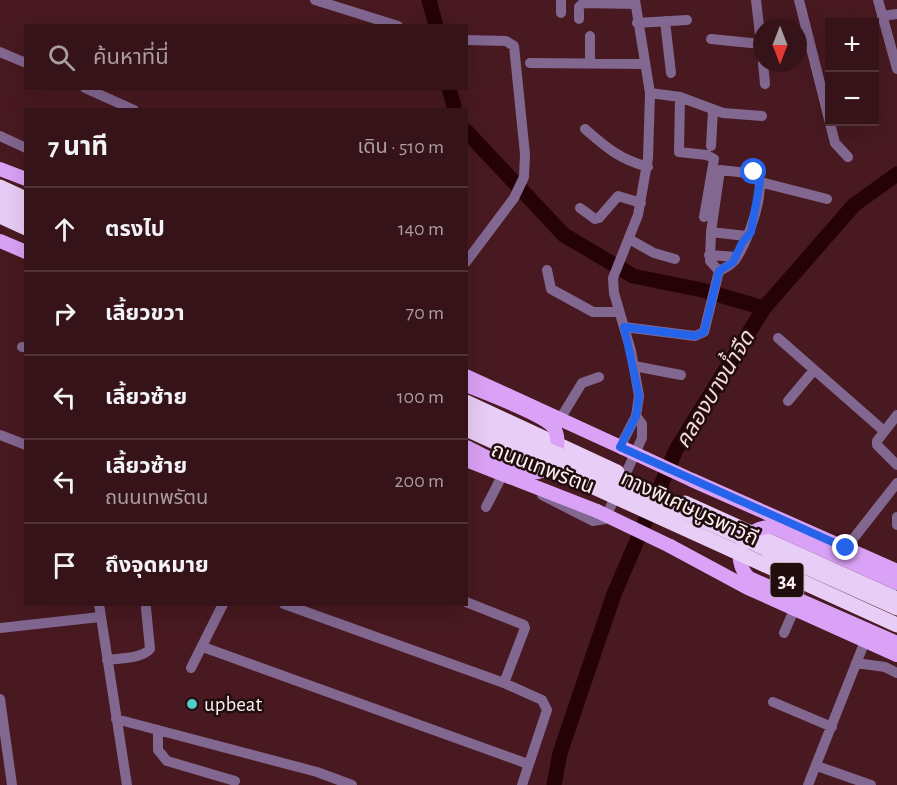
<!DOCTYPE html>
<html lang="th">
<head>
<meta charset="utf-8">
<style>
	:root { --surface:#361318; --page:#3d1c21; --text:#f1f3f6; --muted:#aa9ea2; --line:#503237 }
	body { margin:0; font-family:"Alegreya Sans","Noto Sans Thai",sans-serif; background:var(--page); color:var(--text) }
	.controls { position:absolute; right:18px; top:18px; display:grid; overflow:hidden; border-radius:0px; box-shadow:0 6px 24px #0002 }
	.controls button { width:54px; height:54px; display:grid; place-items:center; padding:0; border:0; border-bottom:2px solid var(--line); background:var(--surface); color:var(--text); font:30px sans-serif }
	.compass { position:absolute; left:753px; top:18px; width:54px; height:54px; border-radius:50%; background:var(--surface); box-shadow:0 6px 24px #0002; rotate:180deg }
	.stop { position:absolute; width:18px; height:18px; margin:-14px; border:4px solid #2563eb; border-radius:50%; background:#fff }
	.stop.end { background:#2563eb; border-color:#fff; box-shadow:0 2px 6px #0008 }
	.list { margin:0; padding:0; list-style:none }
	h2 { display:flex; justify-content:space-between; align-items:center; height:78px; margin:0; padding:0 24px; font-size:26px }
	h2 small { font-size:20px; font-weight:400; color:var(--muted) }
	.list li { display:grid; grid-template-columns:39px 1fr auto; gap:18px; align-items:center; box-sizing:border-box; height:84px; padding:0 24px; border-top:2px solid var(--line) }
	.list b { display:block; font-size:22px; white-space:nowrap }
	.list p { margin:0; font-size:20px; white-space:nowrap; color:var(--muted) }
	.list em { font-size:20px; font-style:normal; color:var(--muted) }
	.icon { flex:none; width:33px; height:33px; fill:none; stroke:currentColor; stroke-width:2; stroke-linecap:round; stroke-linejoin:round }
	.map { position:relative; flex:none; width:897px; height:785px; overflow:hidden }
	.search { position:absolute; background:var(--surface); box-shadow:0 6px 24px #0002; left:24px; top:24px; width:444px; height:66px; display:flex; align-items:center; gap:15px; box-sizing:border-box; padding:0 21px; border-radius:0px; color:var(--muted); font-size:22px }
	.panel { position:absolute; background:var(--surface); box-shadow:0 6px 24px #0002; left:24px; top:108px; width:444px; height:498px; border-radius:0px }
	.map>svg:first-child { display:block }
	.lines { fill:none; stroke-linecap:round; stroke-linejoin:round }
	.river { stroke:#250208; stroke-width:15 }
	.minor { stroke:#826790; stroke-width:10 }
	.major { stroke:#daa2f6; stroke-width:14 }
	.highway { stroke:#e8cdf6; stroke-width:15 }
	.major-bridge { stroke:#daa2f6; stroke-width:14 }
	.highway-bridge { stroke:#e8cdf6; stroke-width:15 }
	.route { stroke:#2563eb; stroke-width:8 }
	.poi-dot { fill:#53cdcb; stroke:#210c0e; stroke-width:2 }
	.labels { text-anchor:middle; stroke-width:5; stroke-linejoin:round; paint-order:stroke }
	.shield { fill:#210c0e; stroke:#baaaac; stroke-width:1.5 }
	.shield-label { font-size:20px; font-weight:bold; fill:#fbeeef }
	.street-label { font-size:21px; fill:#fbeeef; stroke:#210c0e }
	.poi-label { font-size:21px; fill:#fbeeef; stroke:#210c0e; text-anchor:start }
	.water-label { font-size:22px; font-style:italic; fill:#f7d7d9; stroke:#210c0e }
</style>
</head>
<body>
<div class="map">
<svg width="897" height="785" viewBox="0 0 897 785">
	<rect width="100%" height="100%" fill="#481920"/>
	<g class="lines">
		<path class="river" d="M429,0L436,26
			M449,88L455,110
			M466,131L564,235L633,276L702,290L764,308
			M554,785L560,753L614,594L676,450L764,308L854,205L897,174"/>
		<path class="minor" d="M315,0L398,26
			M561,0V13
			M756,0L762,52
			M799,0L835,143L848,157
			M878,0L897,69
			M882,16L897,14
			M579,19V7L583,3L635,4
			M665,21L671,73
			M637,23L687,20
			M590,36V64
			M711,39L761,44
			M466,40L506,41L514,46L525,154L524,177L514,198L466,262
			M798,50L800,49
			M0,52L26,63
			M530,63L645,64
			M763,63L765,84
			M85,88L134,110
			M650,93L680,97L723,113L762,116
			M680,97L679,152L707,155L714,159L704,217
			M585,129C607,148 619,159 648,167
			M0,136L26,148
			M711,146L713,110
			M760,182L827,199
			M580,208L595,219L599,218L618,196L641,203
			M629,239L654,253L675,259
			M709,255L737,257
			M547,270L551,289L593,312H618
			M719,271L710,261L711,232L746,236
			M624,327L695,336L704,332L719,271C725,268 730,266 735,260C746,245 767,192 757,174L720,170L711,232
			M778,338L884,431
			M22,347H26
			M634,366L681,375
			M788,401L814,370
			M897,415L877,441V445L897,465
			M560,419L582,383L599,377
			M0,435L26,445
			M620,447L636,416L639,396L631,351L614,293L613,278L638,215L648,158L650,93L635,0
			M542,495L593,521L605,519L642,438V424L636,416
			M486,507L502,476
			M897,517V525
			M846,548L897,483
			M466,602L524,625L525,628L504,683
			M99,604L127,785
			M284,604L504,683L542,700L547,710L522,785
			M0,628L100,617
			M784,633L794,610
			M203,647L528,764
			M107,660C120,658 141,659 150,649L146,608
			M856,663L885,667L897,673
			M191,668L223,604
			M0,699L12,785
			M773,702L832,727
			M116,719L317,772L352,785
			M158,730V750L167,761L235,781
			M817,766L871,785
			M808,785L865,641"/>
		<path class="major" d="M0,169L26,179
			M0,241L26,252
			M466,376L623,448
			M466,460L597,511
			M692,480L897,571
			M670,546L748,588L897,655"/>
		<path class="highway" d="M0,187L26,199
			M0,201L26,212
			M0,216L26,228
			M466,402L617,472
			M685,503L897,599"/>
		<path class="major-bridge" d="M466,385C483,392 546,415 554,428C559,436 558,448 555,456C543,494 489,457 466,447
			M623,448L692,480
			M597,511L670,546
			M897,583L773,527C744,525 729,559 749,578L897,643"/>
		<path class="highway-bridge" d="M466,413L897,608
			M466,429L897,625"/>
	</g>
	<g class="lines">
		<path class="route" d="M754,172L759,176L760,182L751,232L742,243L733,262L719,271L704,332L695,336L624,327L639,396L636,416L620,447L846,548"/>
	</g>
	<circle class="poi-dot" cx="192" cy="704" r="6"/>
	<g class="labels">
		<rect class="shield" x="770.5" y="563" width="33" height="34" rx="4.5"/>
		<g class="shield-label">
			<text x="787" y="587">34</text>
		</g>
		<g class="street-label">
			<text transform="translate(543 468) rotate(21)" y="7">ถนนเทพรัตน</text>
			<text transform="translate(690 508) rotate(25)" y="7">ทางพิเศษบูรพาวิถี</text>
		</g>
		<g class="poi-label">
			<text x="204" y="711">upbeat</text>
		</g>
		<g class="water-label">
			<text transform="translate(714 389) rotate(-59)" y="8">คลองบางน้ำจืด</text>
		</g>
	</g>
</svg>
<div class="controls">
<button>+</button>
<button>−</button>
</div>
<svg class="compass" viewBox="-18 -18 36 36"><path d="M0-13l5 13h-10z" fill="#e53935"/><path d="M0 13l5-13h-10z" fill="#aa9ea2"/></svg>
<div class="stop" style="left:754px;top:172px"></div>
<div class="stop end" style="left:846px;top:548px"></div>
<div class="search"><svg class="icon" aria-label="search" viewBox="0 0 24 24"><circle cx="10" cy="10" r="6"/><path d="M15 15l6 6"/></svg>ค้นหาที่นี่</div>
<section class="panel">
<h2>7 นาที<small>เดิน · 510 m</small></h2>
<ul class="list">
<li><svg class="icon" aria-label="ahead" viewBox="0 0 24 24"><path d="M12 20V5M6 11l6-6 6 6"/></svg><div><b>ตรงไป</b></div><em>140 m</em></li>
<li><svg class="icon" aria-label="right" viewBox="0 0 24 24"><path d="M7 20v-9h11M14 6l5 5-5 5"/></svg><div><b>เลี้ยวขวา</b></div><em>70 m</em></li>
<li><svg class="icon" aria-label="left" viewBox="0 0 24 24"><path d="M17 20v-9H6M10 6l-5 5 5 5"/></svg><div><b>เลี้ยวซ้าย</b></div><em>100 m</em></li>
<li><svg class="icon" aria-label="left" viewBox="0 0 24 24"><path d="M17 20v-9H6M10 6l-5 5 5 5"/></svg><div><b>เลี้ยวซ้าย</b><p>ถนนเทพรัตน</p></div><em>200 m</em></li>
<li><svg class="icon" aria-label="arrive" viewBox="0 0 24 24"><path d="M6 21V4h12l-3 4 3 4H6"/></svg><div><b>ถึงจุดหมาย</b></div></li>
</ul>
</section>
</div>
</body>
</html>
